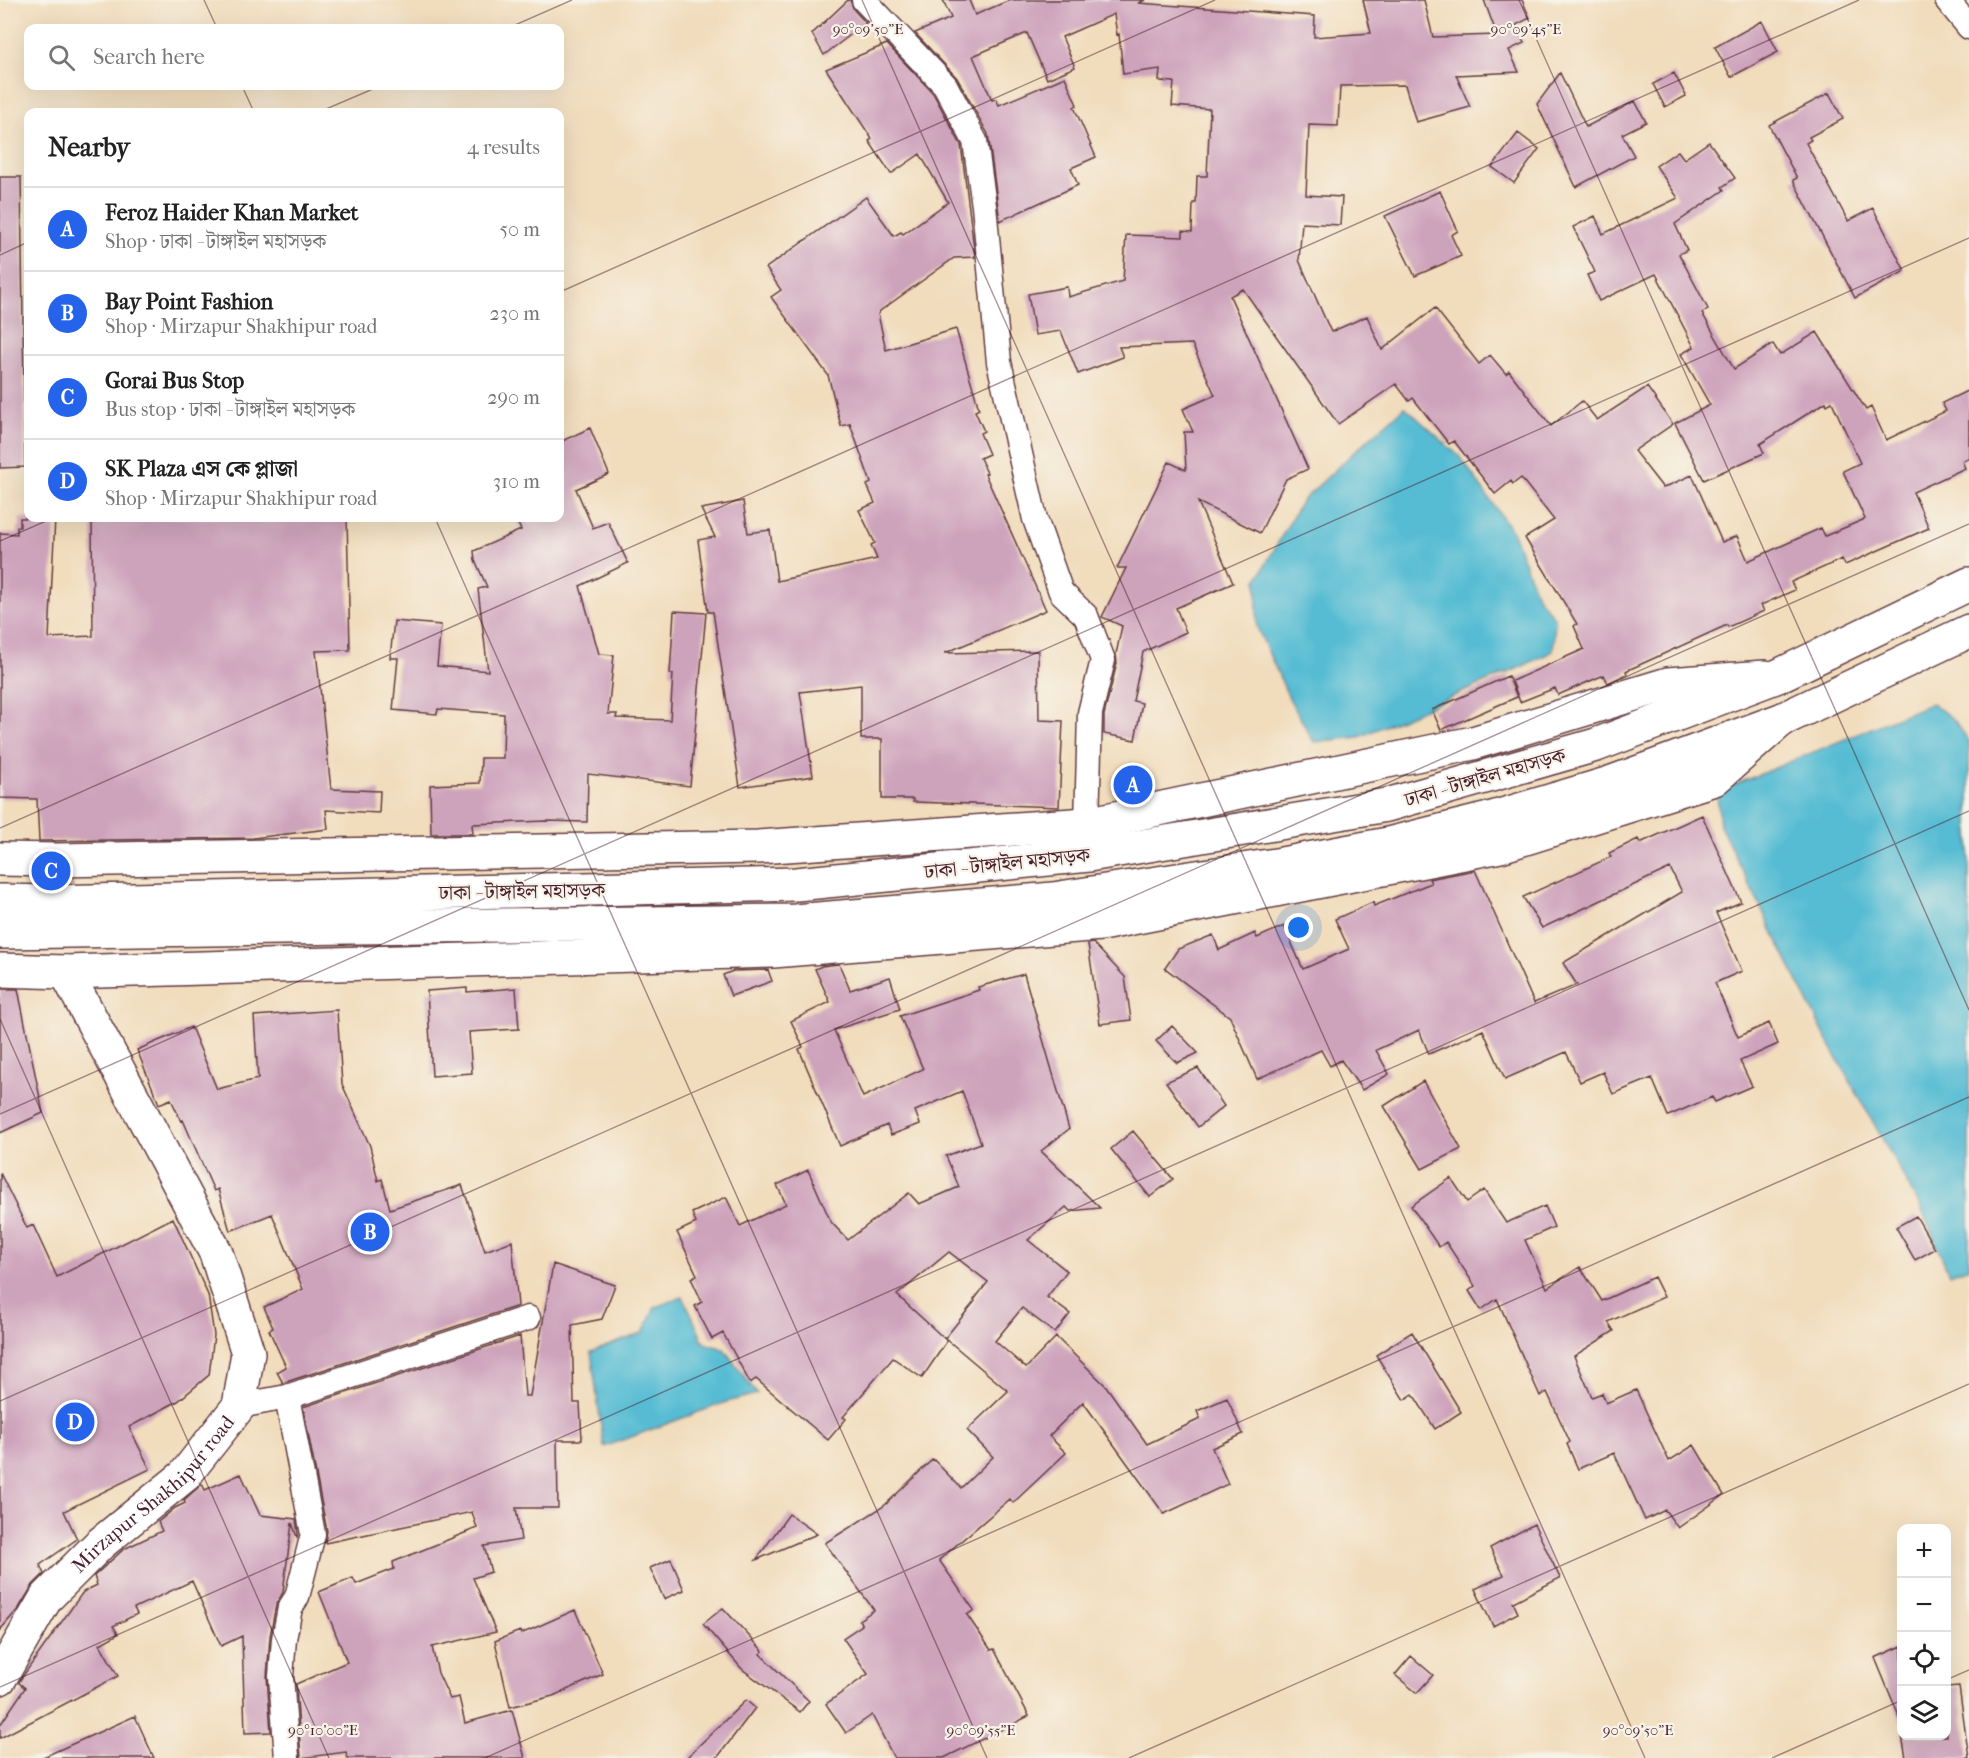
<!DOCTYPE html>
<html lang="en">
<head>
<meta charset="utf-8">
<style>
	:root { --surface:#fff; --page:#f6f6f6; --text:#222; --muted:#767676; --line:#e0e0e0; --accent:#2563eb }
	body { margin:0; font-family:"IM FELL French Canon","Noto Serif Bengali",serif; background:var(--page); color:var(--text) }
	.controls { position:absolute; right:18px; bottom:18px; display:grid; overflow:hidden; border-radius:12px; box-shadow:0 6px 24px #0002 }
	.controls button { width:54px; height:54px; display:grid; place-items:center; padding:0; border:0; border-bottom:2px solid var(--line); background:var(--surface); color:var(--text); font:30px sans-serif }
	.you { position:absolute; left:1299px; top:928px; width:21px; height:21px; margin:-15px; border:4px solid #fff; border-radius:50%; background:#1a73e8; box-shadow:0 0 0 9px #1a73e833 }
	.badge { display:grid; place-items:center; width:39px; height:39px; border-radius:50%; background:var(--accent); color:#fff; font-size:20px; font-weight:700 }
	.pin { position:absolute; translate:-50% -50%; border:3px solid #fff; box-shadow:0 2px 6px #0006 }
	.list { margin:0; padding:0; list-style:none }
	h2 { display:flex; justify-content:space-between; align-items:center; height:78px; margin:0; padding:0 24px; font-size:26px }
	h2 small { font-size:20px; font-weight:400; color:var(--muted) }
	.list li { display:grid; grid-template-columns:39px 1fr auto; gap:18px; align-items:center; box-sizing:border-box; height:84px; padding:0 24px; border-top:2px solid var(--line) }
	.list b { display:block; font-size:22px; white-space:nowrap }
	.list p { margin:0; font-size:20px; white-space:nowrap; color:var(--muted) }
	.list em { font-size:20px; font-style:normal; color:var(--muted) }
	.icon { flex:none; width:33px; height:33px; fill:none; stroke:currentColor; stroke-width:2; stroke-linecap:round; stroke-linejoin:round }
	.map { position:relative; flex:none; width:1969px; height:1758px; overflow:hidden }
	.search { position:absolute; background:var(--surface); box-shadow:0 6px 24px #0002; left:24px; top:24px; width:540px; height:66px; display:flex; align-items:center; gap:15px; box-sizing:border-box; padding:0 21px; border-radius:12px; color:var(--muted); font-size:22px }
	.panel { position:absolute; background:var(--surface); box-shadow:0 6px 24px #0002; left:24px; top:108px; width:540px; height:414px; border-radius:12px }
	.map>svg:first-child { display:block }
	.water { fill:#55bcd3; stroke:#506e7f; stroke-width:1.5 }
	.building { fill:#cda2bb }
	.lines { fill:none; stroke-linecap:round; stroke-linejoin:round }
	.secondary-tunnel { stroke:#d0b69e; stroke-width:33; stroke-dasharray:33 16; stroke-linecap:butt }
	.street-casing { stroke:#633b41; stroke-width:27 }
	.secondary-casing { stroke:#633b41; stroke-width:36 }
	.highway-casing { stroke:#633b41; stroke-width:36 }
	.street { stroke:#fff; stroke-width:24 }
	.secondary { stroke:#fff; stroke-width:33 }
	.highway { stroke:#fff; stroke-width:33 }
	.ticks { fill:none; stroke:#4a1f2b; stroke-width:1.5; stroke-opacity:0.45 }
	.labels { text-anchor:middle; stroke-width:4.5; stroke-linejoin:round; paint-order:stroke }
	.street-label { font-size:20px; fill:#4a1f2b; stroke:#f7f3e8 }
	.ticks-label { font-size:15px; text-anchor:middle; fill:#4a1f2b; stroke:#f7f3e8; stroke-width:4.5; stroke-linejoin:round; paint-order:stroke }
</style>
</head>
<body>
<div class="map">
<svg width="1969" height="1758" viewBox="0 0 1969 1758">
	<rect width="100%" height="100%" fill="#f7f3e8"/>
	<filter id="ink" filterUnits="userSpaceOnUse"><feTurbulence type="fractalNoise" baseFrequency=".0167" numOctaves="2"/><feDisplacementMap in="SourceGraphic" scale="12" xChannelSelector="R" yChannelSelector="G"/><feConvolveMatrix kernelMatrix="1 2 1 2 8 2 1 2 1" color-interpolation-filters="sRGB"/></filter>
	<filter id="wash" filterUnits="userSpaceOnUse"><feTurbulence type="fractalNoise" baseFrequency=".008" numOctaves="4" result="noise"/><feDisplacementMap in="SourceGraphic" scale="24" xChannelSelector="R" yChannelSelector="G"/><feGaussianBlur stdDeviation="1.35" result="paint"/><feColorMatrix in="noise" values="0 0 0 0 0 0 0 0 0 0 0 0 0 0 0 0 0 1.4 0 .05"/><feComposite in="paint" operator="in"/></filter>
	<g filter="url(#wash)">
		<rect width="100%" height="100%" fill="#f1dcbb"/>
		<path class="water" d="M1405,407L1461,458L1513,533L1537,596L1555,619L1553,651L1523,666L1359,737L1314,742L1290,700L1257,627V580L1301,502L1352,454Z
			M1932,703L1954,720L1969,741V1267L1949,1274L1921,1208L1825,1036L1720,826L1717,792Z
			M683,1297L704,1343L724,1349L757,1394L726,1402L604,1447L591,1352L643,1333L655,1307Z"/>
		<g id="blocks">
			<path class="building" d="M848,0H850L854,10L866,23L824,55L812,34Z
				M943,0H969L975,15L1010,0H1145L1138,3L1315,16L1314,37L1371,33L1363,0H1424L1433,37L1497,35L1484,0H1522L1530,18L1516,25L1524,43L1509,50L1519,72L1456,75L1470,107L1416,122L1405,85L1340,86L1338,126L1309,125L1306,195L1342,197L1340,225L1302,223L1299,260L1331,332L1367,316L1382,350L1435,308L1479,364L1490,355L1506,374L1509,371L1551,426L1582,401L1597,420L1647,387L1673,424L1634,451L1663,488L1692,475L1722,542L1737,536L1748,561L1821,528L1825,536L1865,519L1843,471L1860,463L1832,402L1827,405L1826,402L1760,444L1764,453L1704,480L1675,423L1710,405L1681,354L1694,347L1656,274L1599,301L1587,275L1595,272L1573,227L1595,216L1603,234L1678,198L1656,166L1678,151L1684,159L1709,142L1735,178L1722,187L1724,190L1675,224L1687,250L1679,254L1708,309L1702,313L1734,369L1773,344L1780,355L1817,332L1866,410L1871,407L1886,440L1946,411L1942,403L1969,390V460L1968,458L1962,461L1965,468L1913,492L1929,528L1845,565L1842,559L1791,582L1795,590L1761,605L1764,611L1728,627L1727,625L1626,671L1627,674L1610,682L1608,683L1604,675L1558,695L1555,688L1520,702L1512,681L1584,649L1574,626L1577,624L1525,538L1554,520L1521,478L1513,484L1511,481L1495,494L1454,441L1449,444L1413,398L1409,401L1396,384L1338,424L1243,289L1230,296L1308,469L1286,479L1260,533L1198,502L1233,583L1176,608L1186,632L1143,652L1133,701L1142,703L1135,740L1104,734V715L1117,663L1116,654L1122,626L1102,617L1126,568H1117L1169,462L1186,470L1184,432H1193L1183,409L1215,395L1192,344L1119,347L1123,357L1078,374L1061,331L1035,335L1028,294L1067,287L1068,297L1123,281L1126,235L1183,237V231L1192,232L1193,203H1196L1197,176H1207L1210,109L1172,106L1174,82L1159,81L1160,69L1123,74L1119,34L1117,35L1114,14L1062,37L1075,67L1047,79L1027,33L973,56L992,100L996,99L999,105L1065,77L1077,105L1074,107L1096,157L1071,168L1078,185L1000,221L988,134L957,78L915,33L951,18Z
				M1762,21L1778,52L1731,77L1715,47Z
				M887,44L933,93L961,145L975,257L954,258L880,311L878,314L886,350L956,329L979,409L975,411L984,431L980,433L989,454L980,458L987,473L985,474L1046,610L945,653L1038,651L1039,720L1063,721L1059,807L913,802V799H882V739H861V685L800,692L813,776L740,787L713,612H708L698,540L715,537L701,509L743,501L748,533L770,530L777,581L877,559L871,545L875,543L859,510L875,503L867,485L871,483L850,424L841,426L828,375L771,297L781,290L766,268L866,197L894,236L901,232L903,234L948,202L920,154L891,174L869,141L872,139L826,69Z
				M1560,73L1586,127L1635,101L1646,122L1622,134L1634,156L1576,187L1537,104Z
				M1674,73L1686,96L1665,107L1653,84Z
				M1829,93L1843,119L1809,137L1811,140L1806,143L1848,221L1873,208L1905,271L1855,298L1793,180L1797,178L1769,125Z
				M1518,133L1539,149L1514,183L1492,167Z
				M0,177H21L25,467L0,468Z
				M1440,191L1458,231L1451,235L1461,256L1415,276L1385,216Z
				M590,428L609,474L576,489L593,528L608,522L628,563L580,586L599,654L614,655L608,714H617L616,718L670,720L673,674H670L674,611L706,613L690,786L588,774L587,822L547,821L472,824L473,834H431L430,785L480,783L481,758H503L504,714L438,709L437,714L393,710L398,658H390L394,621L441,625L437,666L488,671L478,589L487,587L475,560L474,551L521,530L515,518H560V442Z
				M20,518H55L49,638L93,636L92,518H347L350,650L316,651L331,789L380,791L379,813L326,810L328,829L253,838L39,841L37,799L0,798V533L17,534V527H20Z
				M1508,676L1517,697L1441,730L1432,710Z
				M1702,815L1741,902L1716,913L1742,971L1715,983L1738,1037L1769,1023L1778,1044L1740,1061L1752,1086L1715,1102L1712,1097L1668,1116L1652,1078L1613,1094L1603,1072L1580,1082L1566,1052L1505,1079L1483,1030L1429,1054L1419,1030L1376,1050L1389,1074L1362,1090L1341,1060L1330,1066L1321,1050L1257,1079L1230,1017L1165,968L1178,949L1213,935L1219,950L1255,933L1257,938L1284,926L1303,969L1349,949L1335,919L1373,902L1374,906L1431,883L1429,879L1475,870L1534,1003L1577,985L1563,963L1682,892L1670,868L1542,928L1523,897L1611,857L1609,853L1638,839L1640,843Z
				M1093,943L1125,977L1131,1020L1100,1024L1088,944Z
				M839,964L850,990L890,977L900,1009L834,1030L863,1097L923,1069L900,1016L979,990L978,987L1024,974L1069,1129L1041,1151L1100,1208L1070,1211L1066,1207L1028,1240L1067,1271L1047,1297L1070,1314L1055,1333L1022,1308L995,1341L1026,1368L1056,1337L1106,1386L1147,1444L1200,1419L1197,1411L1227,1398L1243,1434L1212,1448L1228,1484L1164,1514L1083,1402L1049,1436L1066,1453L1013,1503L1010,1499L939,1560L974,1610L967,1615L991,1650L994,1649L1029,1716L944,1758H894L872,1715L846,1733L826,1704L868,1674L843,1638L862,1625L859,1620L874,1610L825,1543L884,1506L933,1459L961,1488L993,1457L967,1430L1008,1391L945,1338L975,1301L974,1300L988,1282L949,1252L897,1295L947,1341L922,1378L893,1358L843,1417L846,1419L828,1440L756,1379L750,1383L723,1333L712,1339L695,1306L702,1302L691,1278L697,1275L677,1232L696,1223L692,1213L726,1197L740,1226L786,1204L777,1185L808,1170L831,1222L848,1240L909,1193L919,1204L959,1187L946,1156L981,1143L962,1091L915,1111L920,1124L891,1135L887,1125L840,1146L799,1049L803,1047L791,1021L830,1002L815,969L822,966Z
				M768,970L772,981L731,996L723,975L733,971Z
				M467,988V992L516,988L519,1029L469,1032L472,1073L432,1076L427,991Z
				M0,989H18L43,1113L0,1133Z
				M337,1010L342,1084L370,1146L378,1181L382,1179L390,1209L462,1185L485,1251L512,1241L518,1306L283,1383L277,1372L286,1367L269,1330L273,1328L264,1307L303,1289L272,1214L230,1231L218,1189L214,1191L183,1120L181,1121L171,1099L159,1104L137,1050L191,1027L217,1089L258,1079L254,1016Z
				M1172,1026L1198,1053L1177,1063L1156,1041Z
				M1198,1068L1224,1106L1198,1127L1166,1082Z
				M1423,1081L1461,1149L1422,1169L1384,1106Z
				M1133,1131L1173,1179L1150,1197L1111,1149Z
				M0,1173L27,1228L33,1225L57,1277L173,1218L208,1295L214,1335L209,1375L178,1401L129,1427L150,1469L64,1511L77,1539L40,1565L44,1574L33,1585L19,1608L0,1630Z
				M1451,1178L1467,1202L1484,1190L1506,1223L1545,1206L1554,1227L1525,1240L1547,1288L1580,1267L1602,1301L1654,1277L1664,1297L1608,1322L1614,1331L1574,1356L1592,1397L1602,1393L1606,1403L1636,1390L1669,1461L1694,1445L1724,1495L1678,1528L1665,1510L1645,1520L1614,1453L1578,1469L1567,1444L1570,1442L1547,1392L1540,1396L1497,1299L1481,1310L1469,1291L1475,1286L1446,1242L1439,1247L1411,1206Z
				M1916,1216L1935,1249L1915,1260L1896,1227Z
				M553,1264L615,1285L602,1319L572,1325L574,1403H580L582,1440H557L558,1508H516L521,1540L484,1546L491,1572L473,1578L496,1632L432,1647L438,1673L450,1699L459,1697L465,1723L512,1710L525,1758H347L346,1752L301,1758L296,1684L347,1662L319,1592L353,1578L356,1584L394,1569L393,1562L477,1528L472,1512L325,1543L327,1531L303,1407L520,1336L525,1396H530Z
				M1412,1332L1461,1412L1435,1429L1413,1394L1404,1400L1376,1355Z
				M241,1474L260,1515L296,1519L298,1534L297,1537L292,1523L283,1592L276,1605L270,1636L267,1677L271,1732L245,1733L242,1636L221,1646L192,1581L134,1608L137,1614L113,1626L118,1634L100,1644L118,1676L0,1738V1725L25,1688L19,1683L20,1680L83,1592L97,1585L94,1576L124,1549L162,1531L158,1522L175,1508L185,1503L184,1500L202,1484L205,1490Z
				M789,1514L817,1534L756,1560Z
				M1534,1524L1560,1578L1513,1602L1518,1613L1493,1626L1475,1589L1504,1575L1490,1548Z
				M671,1559L684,1590L664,1599L650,1568Z
				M723,1608L763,1651L760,1654L809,1701L800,1712L742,1669L703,1624Z
				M575,1610L603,1674L553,1696L510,1707L495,1641L520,1631L521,1634Z
				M1902,1646V1721H1901L1875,1658Z
				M1411,1656L1433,1675L1417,1693L1395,1675Z
				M1959,1687L1969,1758H1906L1902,1736H1947V1688Z
				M746,1700L755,1708L717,1758H686Z
				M135,1716L154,1758H41Z"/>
		</g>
	</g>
	<g filter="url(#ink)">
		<use href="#blocks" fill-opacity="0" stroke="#633b41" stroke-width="1.5"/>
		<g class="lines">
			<path class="secondary-tunnel" d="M57,860L66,972"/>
			<defs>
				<path id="street" d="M864,0L945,85L975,141L984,206L999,362L1035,519L1061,592L1086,616L1103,660L1090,713L1087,824
					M1947,0L1969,27
					M287,1397L313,1534L297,1597L290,1608L284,1639L281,1676L287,1758
					M239,1406L287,1397L528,1318"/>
				<g id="secondary">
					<path d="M0,859L57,860L758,847L1087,824L1473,743L1668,684L1765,677"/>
					<path d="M0,970L66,972L773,951L1101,924L1500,846L1714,779L1780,721"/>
					<path id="s1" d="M0,1678L46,1598L100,1544L184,1476L239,1406L248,1353L216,1253L66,972"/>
				</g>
				<path id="highway" d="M0,901L51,902L796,884L1089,855L1387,805L1596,745L1778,676L1969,584
					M0,932L795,921L1053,899L1282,864L1388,844L1489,819L1610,783L1781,720L1969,631"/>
			</defs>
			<use href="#street" class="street-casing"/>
			<use href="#secondary" class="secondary-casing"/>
			<use href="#highway" class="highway-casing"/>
			<use href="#street" class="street"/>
			<use href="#secondary" class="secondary"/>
			<use href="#highway" class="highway"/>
		</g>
	</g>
	<path class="ticks" d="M204,0L217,28M862,0L1645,1758M1519,0L1969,1010M508,28L572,0M242,86L254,112M319,112L380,86M0,255L28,242M560,292L1215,0M435,518L987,1758M0,541L53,518M0,828L1859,0M0,1019L329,1758M0,1114L1969,238M0,1401L1969,524M1946,1680L1969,1670M0,1687L1969,811M485,1758L1969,1097M1129,1758L1969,1384M1772,1758L1902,1700"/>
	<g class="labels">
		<g class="street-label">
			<text transform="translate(1485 777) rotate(-16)" y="7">ঢাকা - টাঙ্গাইল মহাসড়ক</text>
			<text transform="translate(1007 863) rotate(-6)" y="7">ঢাকা - টাঙ্গাইল মহাসড়ক</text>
			<text transform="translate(522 891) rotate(-1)" y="7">ঢাকা - টাঙ্গাইল মহাসড়ক</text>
			<text dy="7" stroke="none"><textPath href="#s1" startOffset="242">Mirzapur Shakhipur road</textPath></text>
		</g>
	</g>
	<g class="ticks-label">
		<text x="868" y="34">90°09'50"E</text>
		<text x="1526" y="34">90°09'45"E</text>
		<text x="323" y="1735">90°10'00"E</text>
		<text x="981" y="1735">90°09'55"E</text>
		<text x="1638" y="1735">90°09'50"E</text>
	</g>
</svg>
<div class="controls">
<button>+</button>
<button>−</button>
<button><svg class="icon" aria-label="locate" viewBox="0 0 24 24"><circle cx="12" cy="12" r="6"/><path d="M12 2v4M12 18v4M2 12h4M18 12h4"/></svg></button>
<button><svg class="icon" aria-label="layers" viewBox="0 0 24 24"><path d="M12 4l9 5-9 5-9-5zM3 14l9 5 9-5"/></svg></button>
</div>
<div class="you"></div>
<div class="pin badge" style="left:1133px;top:785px">A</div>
<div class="pin badge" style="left:370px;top:1232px">B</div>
<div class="pin badge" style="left:51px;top:871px">C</div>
<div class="pin badge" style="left:75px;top:1422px">D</div>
<div class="search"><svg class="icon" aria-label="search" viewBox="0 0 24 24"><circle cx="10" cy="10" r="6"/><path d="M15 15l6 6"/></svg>Search here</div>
<section class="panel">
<h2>Nearby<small>4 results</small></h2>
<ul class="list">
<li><span class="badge">A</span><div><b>Feroz Haider Khan Market</b><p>Shop · ঢাকা - টাঙ্গাইল মহাসড়ক</p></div><em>50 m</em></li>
<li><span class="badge">B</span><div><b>Bay Point Fashion</b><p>Shop · Mirzapur Shakhipur road</p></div><em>230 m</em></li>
<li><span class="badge">C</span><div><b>Gorai Bus Stop</b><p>Bus stop · ঢাকা - টাঙ্গাইল মহাসড়ক</p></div><em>290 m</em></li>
<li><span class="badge">D</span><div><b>SK Plaza এস কে প্লাজা</b><p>Shop · Mirzapur Shakhipur road</p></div><em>310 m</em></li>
</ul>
</section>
</div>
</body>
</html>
